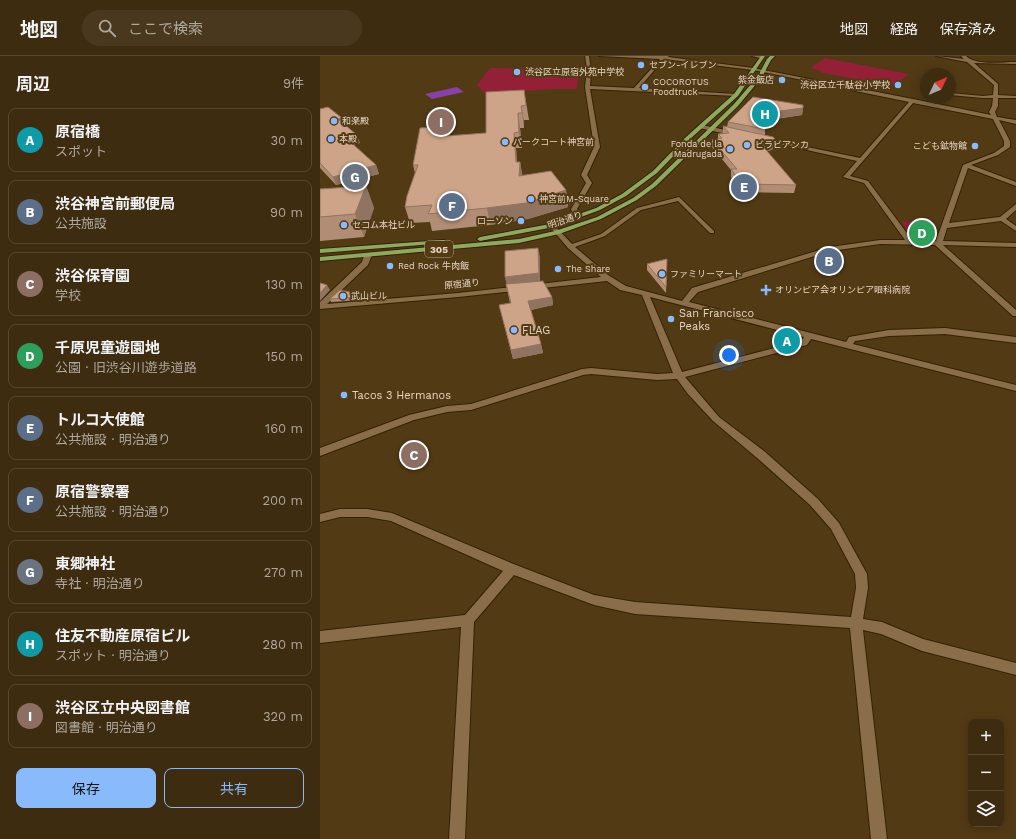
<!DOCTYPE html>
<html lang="ja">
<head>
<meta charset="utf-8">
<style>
	:root { --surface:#3e2c10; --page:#49381e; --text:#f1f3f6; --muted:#ada79f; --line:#574830; --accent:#88bafc }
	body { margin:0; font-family:"Work Sans","Noto Sans JP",sans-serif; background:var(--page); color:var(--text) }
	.controls { position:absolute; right:12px; bottom:12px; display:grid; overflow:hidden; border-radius:8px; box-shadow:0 2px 10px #0003 }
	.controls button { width:36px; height:36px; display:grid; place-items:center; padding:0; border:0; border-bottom:1px solid var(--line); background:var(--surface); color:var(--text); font:20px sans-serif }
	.compass { position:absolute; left:600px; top:12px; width:36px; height:36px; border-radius:50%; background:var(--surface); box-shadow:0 2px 10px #0003; rotate:46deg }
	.you { position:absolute; left:409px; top:299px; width:14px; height:14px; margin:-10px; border:3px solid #fff; border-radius:50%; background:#1a73e8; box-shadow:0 0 0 6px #1a73e833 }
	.badge { display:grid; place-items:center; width:26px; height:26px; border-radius:50%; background:var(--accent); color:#fff; font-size:13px; font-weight:700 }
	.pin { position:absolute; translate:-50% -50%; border:2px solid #fff; box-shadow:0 1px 4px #0006 }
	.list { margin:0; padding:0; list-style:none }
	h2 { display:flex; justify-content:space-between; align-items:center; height:52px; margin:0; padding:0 16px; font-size:17px }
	h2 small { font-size:13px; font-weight:400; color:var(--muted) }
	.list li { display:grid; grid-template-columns:26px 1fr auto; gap:12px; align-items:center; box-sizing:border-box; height:64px; margin:0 8px 8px; padding:0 8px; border:1px solid var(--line); border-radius:8px }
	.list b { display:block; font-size:15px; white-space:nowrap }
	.list p { margin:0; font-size:13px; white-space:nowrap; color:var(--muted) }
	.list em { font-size:13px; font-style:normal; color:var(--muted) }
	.actions { display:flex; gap:8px; padding:12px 16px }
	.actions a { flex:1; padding:9px 0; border:1px solid var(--accent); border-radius:8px; text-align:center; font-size:14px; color:var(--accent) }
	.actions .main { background:var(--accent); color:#111 }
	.icon { flex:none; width:22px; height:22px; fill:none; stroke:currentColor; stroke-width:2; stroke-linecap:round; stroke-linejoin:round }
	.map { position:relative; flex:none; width:696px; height:783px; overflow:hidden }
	header { display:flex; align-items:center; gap:24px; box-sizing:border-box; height:56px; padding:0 20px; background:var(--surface); border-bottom:1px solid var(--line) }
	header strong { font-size:19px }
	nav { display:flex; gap:22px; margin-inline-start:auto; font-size:14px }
	.search { width:280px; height:36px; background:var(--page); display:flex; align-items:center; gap:10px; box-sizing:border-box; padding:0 14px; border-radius:22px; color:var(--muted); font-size:15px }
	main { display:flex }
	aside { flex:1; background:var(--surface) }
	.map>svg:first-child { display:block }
	.green { fill:#932037 }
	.water { fill:#8841a4 }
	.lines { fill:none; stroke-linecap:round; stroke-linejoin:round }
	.minor-casing { stroke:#342206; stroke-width:2 }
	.major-casing { stroke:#342206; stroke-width:2 }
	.minor { fill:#896e49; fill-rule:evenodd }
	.major { fill:#8ea95f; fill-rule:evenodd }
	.wall { fill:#b18d76 }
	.shaded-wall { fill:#907360 }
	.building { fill:#cea489; stroke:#907360 }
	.poi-dot { fill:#88bafc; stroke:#523a15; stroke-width:1.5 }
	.labels { text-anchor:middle; stroke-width:4; stroke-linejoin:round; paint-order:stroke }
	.far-poi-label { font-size:9px; fill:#e3d4c0; stroke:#523a15; text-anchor:start }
	.far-street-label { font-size:9px; fill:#e3d4c0; stroke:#523a15 }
	.shield { fill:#523a15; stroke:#b8a68d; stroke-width:1 }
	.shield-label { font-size:10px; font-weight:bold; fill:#e3d4c0 }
	.poi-label { font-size:11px; fill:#e3d4c0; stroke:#523a15; text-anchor:start }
</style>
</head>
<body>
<header>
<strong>地図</strong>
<div class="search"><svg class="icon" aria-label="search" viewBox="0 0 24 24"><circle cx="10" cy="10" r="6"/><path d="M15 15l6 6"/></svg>ここで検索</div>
<nav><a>地図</a><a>経路</a><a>保存済み</a></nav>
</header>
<main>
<aside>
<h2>周辺<small>9件</small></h2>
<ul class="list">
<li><span class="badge" style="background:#0f9aa8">A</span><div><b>原宿橋</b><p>スポット</p></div><em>30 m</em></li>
<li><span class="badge" style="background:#5c6f8a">B</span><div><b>渋谷神宮前郵便局</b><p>公共施設</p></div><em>90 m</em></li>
<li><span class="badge" style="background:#8d6e63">C</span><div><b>渋谷保育園</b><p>学校</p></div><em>130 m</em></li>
<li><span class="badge" style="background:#2e9e5b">D</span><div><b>千原児童遊園地</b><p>公園 · 旧渋谷川遊歩道路</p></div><em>150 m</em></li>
<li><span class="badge" style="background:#5c6f8a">E</span><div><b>トルコ大使館</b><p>公共施設 · 明治通り</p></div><em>160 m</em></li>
<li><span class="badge" style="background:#5c6f8a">F</span><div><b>原宿警察署</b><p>公共施設 · 明治通り</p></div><em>200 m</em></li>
<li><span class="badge" style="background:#6b7280">G</span><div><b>東郷神社</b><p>寺社 · 明治通り</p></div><em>270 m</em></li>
<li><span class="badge" style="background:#0f9aa8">H</span><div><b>住友不動産原宿ビル</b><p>スポット · 明治通り</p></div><em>280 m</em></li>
<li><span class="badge" style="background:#8d6e63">I</span><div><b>渋谷区立中央図書館</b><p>図書館 · 明治通り</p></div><em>320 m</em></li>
</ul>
<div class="actions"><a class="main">保存</a><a>共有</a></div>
</aside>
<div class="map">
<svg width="696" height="783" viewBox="0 0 696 783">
	<rect width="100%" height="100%" fill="#523a15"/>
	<path class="green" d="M505,2L589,18L573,31L499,16L501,15L490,12Z
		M170,12L259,13L257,33H232L166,38L157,29Z
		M598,165L601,170L617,171L614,185L594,184L582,166Z"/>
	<path class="water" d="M137,31L144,36L112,43L105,38Z"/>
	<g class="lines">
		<defs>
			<path id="minor" d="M265,0H269L271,14L270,30L314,32L340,3L279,0H349L348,1L433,12L593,43L671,59L669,56L672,50L673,42H663L630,39V37L663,40L673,39L674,29L647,6L616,0L644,3L641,0H646C657,10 681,6 696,6V8L654,7L678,28V39L696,40V42H678V50L675,56L677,61L696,64V68L679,64L690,85V91L678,99L651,109L696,126V130L648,112L629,167L680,161L696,148V154L686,163L696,170V175L681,165L627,172L623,185L696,187V191L623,189L696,254V260H693L615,189L560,188L511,195L378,236L369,246L526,286L529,281L569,274L625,272L696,281V287L625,278L569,280L535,285L533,288L696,329V335L491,283L487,289L365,321L399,361L444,395L498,443L519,467L547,518L548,532L543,563L562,566L603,583L696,607V619L602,595L561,578L543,574L567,783H551L530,572L315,558L274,549L194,519L154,566L145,783H129L141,571L0,587V575L145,559L183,515L71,465L47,461H20L0,466V458L20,453H47L72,457L196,509L274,539L315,546L531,561L536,532L535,518L511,473L490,449L436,401L393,365L368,338L357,323L337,324L271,318L263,319L151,354L127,356L94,364L0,400V392L89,359L127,350L151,348L262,313L271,312L337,318L353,317L322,239L300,234L287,225L138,241L0,253V246L42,206L45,197H51L52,199L48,209L7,248L138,237L281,221L248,192L230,171V169H234L252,188L281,178L317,152L359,141L394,175V177H390L358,145L321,154L285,180L255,191L288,219L306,230L362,245L372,232L510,191L560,184H585L544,127L523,121L537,105L441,84L444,82L540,102L589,46L433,14L344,3L319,32L416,38L418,39L416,40L270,33L280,91L267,119L272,127L257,153L260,162L255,163L251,153L266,127L261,119L274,91L265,31L267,14ZM593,47L673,63L684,85V90L674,97L643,109L616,185L592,184L548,125L530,120ZM330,241L484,281L481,285L362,316Z
				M432,0H441L442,1L440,2Z
				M381,69L416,76L419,78L416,80L379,72V70Z"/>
			<path id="major" d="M441,0H445L418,40L370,83L337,117L306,140L280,154L234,171L160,185L157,183L160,181L230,168L276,152L302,138L333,115L366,81L414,38Z
				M450,0H455L451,4L442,21L418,50L336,130L317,144L281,163L239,178L199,187L0,205V201L199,183L235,175L277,161L313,142L332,128L414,48L438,20L447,3Z
				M124,184L127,186L126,187L0,197V193Z"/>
		</defs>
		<use href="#minor" class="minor-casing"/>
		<use href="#major" class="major-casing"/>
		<use href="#minor" class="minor"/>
		<use href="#major" class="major"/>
	</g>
	<path class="wall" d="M204,34L209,64H204V72H200L202,92H196L197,106H200L202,120L246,134L248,151L208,163L170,169L112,175L110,166L90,167L85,151L95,117L93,109L127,70L129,80L166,77Z
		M483,52L482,59L437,66L445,73V79L455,91H453L452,94L447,95L476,129L474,137L421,136L411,121V114L392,91V84L398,83V78H403V70L407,71L408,66Z
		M0,53L24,67L40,87L33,88L56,109L59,118L16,129L0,112Z
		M46,130L54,152L44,181L0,185V133Z
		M220,201V225L232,241L233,249L211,254L221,288L223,297L193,303L179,249L190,247L186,228H187L185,221Z
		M347,203L346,237L327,214V208Z
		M39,238L40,241V244L11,246L10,243Z"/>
	<path class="shaded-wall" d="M201,50L204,64V72L202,57Z
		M483,52L482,59L430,66L431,59Z
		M198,57L200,72L202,92L199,76Z
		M22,62L25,70L18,63Z
		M127,70L131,85L126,80Z
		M194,77L196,92L198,122L196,106Z
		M37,79L40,87L29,90L26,82Z
		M451,84H456L455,91H453L452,94L441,96V88Z
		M200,106L203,121L199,120Z
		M56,109L59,118L16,129L13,121Z
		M46,130L54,152L44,181L35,158Z
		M246,134L248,151L208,163L170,169L167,152Z
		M218,192L220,201V226L187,230L185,221Z
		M7,229L10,234L0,245V237Z
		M232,241L233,249L210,254L208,245Z
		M221,288L223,297L193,303L191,294Z"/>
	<path class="building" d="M204,34L206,49L201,50L202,57H198L199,76L194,77L196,106H200L199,120L231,115L246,134L206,147L167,152L108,158L112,149L85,151L87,140L98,109H93L100,72L127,70L126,80L166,77V36Z
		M433,41L483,49V52L431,59L445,73L408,66Z
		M8,51L22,62L18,63L37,79L26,82L56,109L13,121L0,107V53Z
		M403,70L453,81L456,84H451L453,86L441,88L476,129L422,128L411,113H417L392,84L402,82L398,78L409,77Z
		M46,130L35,158L0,161V133Z
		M218,192L219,217L185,221V195Z
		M347,203L346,231L327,208Z
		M223,225L232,241L208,245L221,288L191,294L179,249L191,247L186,228Z
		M0,227L7,229L0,237Z
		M20,234L39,238V241L10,243Z"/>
	<g class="poi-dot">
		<circle cx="321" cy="9" r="4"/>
		<circle cx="197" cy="16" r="4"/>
		<circle cx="462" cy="24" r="4"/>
		<circle cx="578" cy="29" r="4"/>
		<circle cx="325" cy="31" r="4"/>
		<circle cx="14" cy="65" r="4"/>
		<circle cx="11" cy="83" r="4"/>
		<circle cx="185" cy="86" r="4"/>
		<circle cx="427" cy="89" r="4"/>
		<circle cx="655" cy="90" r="4"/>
		<circle cx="410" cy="93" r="4"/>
		<circle cx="211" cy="143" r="4"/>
		<circle cx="201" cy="165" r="4"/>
		<circle cx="24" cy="169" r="4"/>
		<circle cx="70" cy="210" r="4"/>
		<circle cx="238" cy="213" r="4"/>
		<circle cx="342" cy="218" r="4"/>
		<path d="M444 228h4v4h4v4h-4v4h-4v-4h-4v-4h4z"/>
		<circle cx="23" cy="240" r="4"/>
		<circle cx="351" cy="263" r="4"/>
		<circle cx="194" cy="274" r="4"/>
		<circle cx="24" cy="339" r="4"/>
	</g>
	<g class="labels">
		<g class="far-poi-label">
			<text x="329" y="12">セブン-イレブン</text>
			<text x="205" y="19">渋谷区立原宿外苑中学校</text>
			<text x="454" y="27" text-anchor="end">紫金飯店</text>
			<text x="333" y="29">COCOROTUS<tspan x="333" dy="10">Foodtruck</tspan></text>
			<text x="570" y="32" text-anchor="end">渋谷区立千駄谷小学校</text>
			<text x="22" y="68">和楽殿</text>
			<text x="19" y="86">本殿</text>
			<text x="193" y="89">パークコート神宮前</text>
			<text x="402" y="91" text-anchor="end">Fonda de la<tspan x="402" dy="10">Madrugada</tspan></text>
			<text x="435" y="92">ビラビアンカ</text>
			<text x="647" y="93" text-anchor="end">こども鉱物館</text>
			<text x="219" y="146">神宮前M-Square</text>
			<text x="193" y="168" text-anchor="end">ローソン</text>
			<text x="32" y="172">セコム本社ビル</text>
			<text x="78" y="213">Red Rock 牛肉飯</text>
			<text x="246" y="216">The Share</text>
			<text x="350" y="221">ファミリーマート</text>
			<text x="455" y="237">オリンピア会オリンピア眼科病院</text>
			<text x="31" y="243">武山ビル</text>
		</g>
		<g class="far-street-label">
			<text transform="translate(245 164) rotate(-18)" y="3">明治通り</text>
			<text transform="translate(142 228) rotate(-6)" y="3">原宿通り</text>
		</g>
		<rect class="shield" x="105" y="185" width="28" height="16" rx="3"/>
		<g class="shield-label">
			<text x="119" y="197">305</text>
		</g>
		<g class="poi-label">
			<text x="359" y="261">San Francisco<tspan x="359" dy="13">Peaks</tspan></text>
			<text x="202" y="278">FLAG</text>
			<text x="32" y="343">Tacos 3 Hermanos</text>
		</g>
	</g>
</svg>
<div class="controls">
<button>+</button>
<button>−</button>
<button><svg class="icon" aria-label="layers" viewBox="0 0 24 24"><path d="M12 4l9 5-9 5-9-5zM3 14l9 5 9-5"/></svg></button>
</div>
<svg class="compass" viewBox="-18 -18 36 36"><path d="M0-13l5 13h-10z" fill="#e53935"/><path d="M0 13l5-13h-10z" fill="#ada79f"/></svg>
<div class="you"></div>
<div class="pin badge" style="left:467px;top:285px;background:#0f9aa8">A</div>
<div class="pin badge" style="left:509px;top:205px;background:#5c6f8a">B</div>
<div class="pin badge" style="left:94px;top:399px;background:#8d6e63">C</div>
<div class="pin badge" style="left:602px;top:177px;background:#2e9e5b">D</div>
<div class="pin badge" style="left:424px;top:131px;background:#5c6f8a">E</div>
<div class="pin badge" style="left:132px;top:150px;background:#5c6f8a">F</div>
<div class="pin badge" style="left:35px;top:121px;background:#6b7280">G</div>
<div class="pin badge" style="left:445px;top:58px;background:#0f9aa8">H</div>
<div class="pin badge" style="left:121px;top:66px;background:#8d6e63">I</div>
</div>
</main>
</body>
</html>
